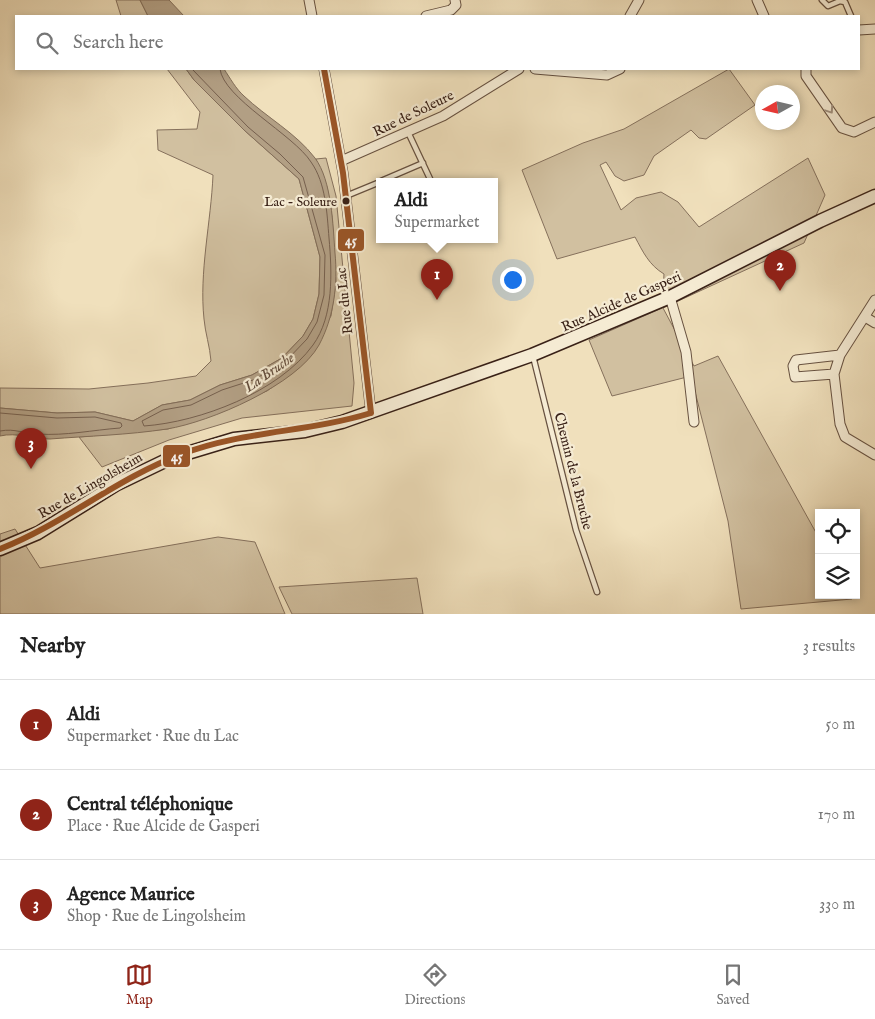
<!DOCTYPE html>
<html lang="en">
<head>
<meta charset="utf-8">
<style>
	:root { --surface:#fff; --page:#f6f6f6; --text:#222; --muted:#767676; --line:#e0e0e0; --accent:#8f2418 }
	body { margin:0; font-family:"IM FELL English",serif; background:var(--page); color:var(--text) }
	.controls { position:absolute; right:15px; bottom:15px; display:grid; overflow:hidden; border-radius:0px; box-shadow:0 2px 8px #0003 }
	.controls button { width:45px; height:45px; display:grid; place-items:center; padding:0; border:0; border-bottom:1px solid var(--line); background:var(--surface); color:var(--text); font:25px sans-serif }
	.compass { position:absolute; left:755px; top:85px; width:45px; height:45px; border-radius:50%; background:var(--surface); box-shadow:0 2px 8px #0003; rotate:262deg }
	.you { position:absolute; left:512px; top:279px; width:18px; height:18px; margin:-12px; border:4px solid #fff; border-radius:50%; background:#1a73e8; box-shadow:0 0 0 8px #1a73e833 }
	.badge { display:grid; place-items:center; width:32px; height:32px; border-radius:50%; background:var(--accent); color:#fff; font-size:16px; font-weight:700 }
	.pin { position:absolute; translate:-50% -41px; filter:drop-shadow(0 1px 2px #0008) }
	.pin::after { content:''; position:absolute; top:26px; width:18px; height:15px; background:inherit; clip-path:polygon(0 0,100% 0,50% 100%) }
	.popup { position:absolute; left:376px; top:178px; width:122px; height:65px; box-sizing:border-box; display:grid; place-content:center; border-radius:0px; background:var(--surface); filter:drop-shadow(0 1px 4px #0005); font-size:16px; white-space:nowrap; color:var(--muted) }
	.popup b { font-size:19px; color:var(--text) }
	.popup::after { content:''; position:absolute; left:50%; top:100%; margin-left:-10px; border:10px solid transparent; border-top-color:var(--surface) }
	.list { margin:0; padding:0; list-style:none }
	h2 { display:flex; justify-content:space-between; align-items:center; height:65px; margin:0; padding:0 20px; font-size:21px }
	h2 small { font-size:16px; font-weight:400; color:var(--muted) }
	.list li { display:grid; grid-template-columns:32px 1fr auto; gap:15px; align-items:center; box-sizing:border-box; height:90px; padding:0 20px; border-top:1px solid var(--line) }
	.list b { display:block; font-size:19px; white-space:nowrap }
	.list p { margin:0; font-size:16px; white-space:nowrap; color:var(--muted) }
	.list em { font-size:16px; font-style:normal; color:var(--muted) }
	.icon { flex:none; width:28px; height:28px; fill:none; stroke:currentColor; stroke-width:2; stroke-linecap:round; stroke-linejoin:round }
	.map { position:relative; flex:none; width:875px; height:614px; overflow:hidden }
	.search { position:absolute; background:var(--surface); box-shadow:0 2px 8px #0003; left:15px; right:15px; top:15px; height:55px; display:flex; align-items:center; gap:12px; box-sizing:border-box; padding:0 18px; border-radius:0px; color:var(--muted); font-size:19px }
	.sheet { height:335px; background:var(--surface) }
	nav { display:flex; justify-content:space-around; align-items:center; box-sizing:border-box; height:70px; border-top:1px solid var(--line); background:var(--surface); font-size:14px; color:var(--muted) }
	nav a { display:grid; justify-items:center; gap:2px }
	nav .on { color:var(--accent) }
	.map>svg:first-child { display:block }
	.green { fill:#d1c0a0; stroke:#85705c }
	.water { fill:#b29f84; stroke:#826d58 }
	.lines { fill:none; stroke-linecap:round; stroke-linejoin:round }
	.shore { stroke:#76604e; stroke-width:1 }
	.service-casing { stroke:#675140; stroke-width:7 }
	.minor-casing { stroke:#675140; stroke-width:11 }
	.secondary-casing { stroke:#392117; stroke-width:15 }
	.service { stroke:#f5ebd3; stroke-width:4.5 }
	.minor { stroke:#f5ebd3; stroke-width:9 }
	.secondary { stroke:#f5ebd3; stroke-width:12 }
	.bus-1-casing { stroke:#f5ebd3; stroke-width:10 }
	.bus-1 { stroke:#9a5527; stroke-width:6 }
	.oneway { stroke:#a0907e }
	.bus-dot { fill:#392117; stroke:#f5ebd3; stroke-width:2 }
	.labels { text-anchor:middle; stroke-width:4.5; stroke-linejoin:round; paint-order:stroke }
	.bus-label { font-size:13px; fill:#392117; stroke:#f5ebd3; text-anchor:end }
	.street-label { font-size:14px; fill:#392117; stroke:#f5ebd3 }
	.water-label { font-size:15px; font-style:italic; fill:#634d3d; stroke:#f5ebd3 }
	.line-badge { stroke:#f5ebd3; stroke-width:2 }
	.badge-label { font-size:14px; text-anchor:middle; font-weight:bold; fill:#fff }
</style>
</head>
<body>
<div class="map">
<svg width="875" height="614" viewBox="0 0 875 614">
	<rect width="100%" height="100%" fill="#f0e0bc"/>
	<filter id="stains"><feTurbulence type="fractalNoise" baseFrequency=".004" numOctaves="4"/><feColorMatrix values="0 0 0 0 .2 0 0 0 0 .09 0 0 0 0 .02 0 0 0 .5 -.17"/></filter>
	<radialGradient id="worn" r=".72"><stop offset=".6" stop-color="#630" stop-opacity="0"/><stop offset="1" stop-color="#630" stop-opacity=".3"/></radialGradient>
	<path class="green" d="M116,0H140L148,16H121Z
		M167,69H186L194,80L244,130L299,179L320,257L319,294L313,319L303,336L282,358L252,375L220,385L190,400L162,405L133,421L95,412L57,413L0,408V388L89,389L148,383L196,376L211,361C210,347 205,332 204,319C199,272 211,222 213,175L158,150L157,130L197,129L200,112Z
		M729,69L755,105L706,139L699,138L691,130L654,156L644,175L624,181L615,176L606,162L600,165L621,210L636,198L661,192L678,202L699,227L808,158L825,195L804,243L663,308L694,366L718,356L819,538V595H850L852,599L741,609L728,521L691,376L612,396L589,340L662,308L664,274C649,265 643,252 635,237L557,259L522,170L583,143L624,129Z
		M326,158L336,196L354,383L352,406L242,418L169,440L102,467L79,437L168,429L267,391L299,368L331,316L336,282L332,217L327,187L316,159Z
		M15,529L40,568L218,537L255,542L285,614H0V534Z
		M417,578L423,614H292L279,587Z"/>
	<path class="water" d="M140,0H169L184,16H148Z
		M186,69H224C230,78 236,89 244,96C266,117 296,133 315,158C332,181 333,226 335,253C338,284 334,317 319,345C297,385 210,422 167,429C128,435 88,436 50,439C32,439 17,432 0,436V408L57,413L95,412L133,421L162,405L190,400L220,385L252,375L282,358L303,336L313,319L319,294L320,257L299,179L244,130L194,80Z"/>
	<g class="lines">
		<path class="shore" d="M192,69L248,127L280,154L303,177L325,255L324,295L317,322L307,339L285,362L253,380L222,390L191,405L163,410L142,421L144,426C200,422 279,392 313,345C334,316 332,272 329,238C327,214 326,183 311,162C294,135 223,98 220,69
			M0,413L57,418L95,417L121,423L122,426L120,428C93,430 65,436 38,434C23,434 16,428 0,431"/>
		<defs>
			<path id="service" d="M822,0L828,6L840,1L845,2L851,16
				M408,132L431,181
				M381,181L423,163
				M346,196L380,182
				M533,356L576,530L597,592"/>
			<path id="minor" d="M309,0L312,16
				M757,0L764,16
				M426,16L451,10L456,5L455,0
				M630,16L639,0
				M859,30L875,29
				M324,69L343,173L371,413
				M535,69L607,75L620,69
				M806,69V76L842,128L854,132L875,122
				M341,161L443,116L519,69
				M670,297L686,352L694,422
				M875,300L840,355L834,374L840,424L845,437L875,455
				M865,317L875,323
				M834,374L795,377L793,366L796,360L840,355"/>
			<path id="secondary" d="M0,549L38,533L117,484L171,458L234,439L305,431L342,422L532,355L670,297L820,221L875,196"/>
		</defs>
		<use href="#service" class="service-casing"/>
		<use href="#minor" class="minor-casing"/>
		<use href="#secondary" class="secondary-casing"/>
		<use href="#service" class="service"/>
		<use href="#minor" class="minor"/>
		<use href="#secondary" class="secondary"/>
		<defs>
			<path id="bus-1" d="M324,69L343,173L371,413
				M0,549C64,524 117,478 182,454C242,431 309,432 371,413"/>
		</defs>
		<use href="#bus-1" class="bus-1-casing"/>
		<use href="#bus-1" class="bus-1"/>
	</g>
	<defs><path id="oneway-chevron" d="M-2-3.5L2.5 0L-2 3.5" fill="none" stroke-width="1.6" stroke-linecap="round" stroke-linejoin="round" transform="scale(1.25)"/></defs>
	<use class="oneway" href="#oneway-chevron" transform="translate(830 110) rotate(56)"/>
	<circle class="bus-dot" cx="346" cy="201" r="4.5"/>
	<g class="labels">
		<g class="bus-label">
			<text x="337" y="206">Lac - Soleure</text>
		</g>
		<g class="street-label">
			<text transform="translate(413 113) rotate(-26)" y="5">Rue de Soleure</text>
			<text transform="translate(344 301) rotate(-96)" y="5">Rue du Lac</text>
			<text transform="translate(621 301) rotate(-24)" y="5">Rue Alcide de Gasperi</text>
			<text transform="translate(574 471) rotate(76)" y="5">Chemin de la Bruche</text>
			<text transform="translate(90 485) rotate(-30)" y="5">Rue de Lingolsheim</text>
		</g>
		<g class="water-label">
			<text transform="translate(269 372) rotate(-35)" y="5">La Bruche</text>
		</g>
	</g>
	<g class="line-badge">
		<rect x="337" y="228" width="28" height="24" rx="5" fill="#9a5527"/>
		<rect x="162" y="444" width="29" height="24" rx="5" fill="#9a5527"/>
	</g>
	<g class="badge-label">
		<text x="351" y="245">45</text>
		<text x="177" y="461">45</text>
	</g>
	<rect width="100%" height="100%" filter="url(#stains)"/>
	<rect width="100%" height="100%" fill="url(#worn)"/>
</svg>
<div class="controls">
<button><svg class="icon" aria-label="locate" viewBox="0 0 24 24"><circle cx="12" cy="12" r="6"/><path d="M12 2v4M12 18v4M2 12h4M18 12h4"/></svg></button>
<button><svg class="icon" aria-label="layers" viewBox="0 0 24 24"><path d="M12 4l9 5-9 5-9-5zM3 14l9 5 9-5"/></svg></button>
</div>
<svg class="compass" viewBox="-18 -18 36 36"><path d="M0-13l5 13h-10z" fill="#e53935"/><path d="M0 13l5-13h-10z" fill="#767676"/></svg>
<div class="you"></div>
<div class="pin badge" style="left:437px;top:300px">1</div>
<div class="popup"><b>Aldi</b>Supermarket</div>
<div class="pin badge" style="left:780px;top:291px">2</div>
<div class="pin badge" style="left:31px;top:469px">3</div>
<div class="search"><svg class="icon" aria-label="search" viewBox="0 0 24 24"><circle cx="10" cy="10" r="6"/><path d="M15 15l6 6"/></svg>Search here</div>
</div>
<section class="sheet">
<h2>Nearby<small>3 results</small></h2>
<ul class="list">
<li><span class="badge">1</span><div><b>Aldi</b><p>Supermarket · Rue du Lac</p></div><em>50 m</em></li>
<li><span class="badge">2</span><div><b>Central téléphonique</b><p>Place · Rue Alcide de Gasperi</p></div><em>170 m</em></li>
<li><span class="badge">3</span><div><b>Agence Maurice</b><p>Shop · Rue de Lingolsheim</p></div><em>330 m</em></li>
</ul>
</section>
<nav>
<a class="on"><svg class="icon" aria-label="map" viewBox="0 0 24 24"><path d="M3 6l6-2 6 2 6-2v14l-6 2-6-2-6 2zM9 4v14M15 6v14"/></svg>Map</a>
<a><svg class="icon" aria-label="directions" viewBox="0 0 24 24"><path d="M12 3l9 9-9 9-9-9zM9 14v-3h6M13 9l2 2-2 2"/></svg>Directions</a>
<a><svg class="icon" aria-label="saved" viewBox="0 0 24 24"><path d="M7 4h10v16l-5-4-5 4z"/></svg>Saved</a>
</nav>
</body>
</html>
